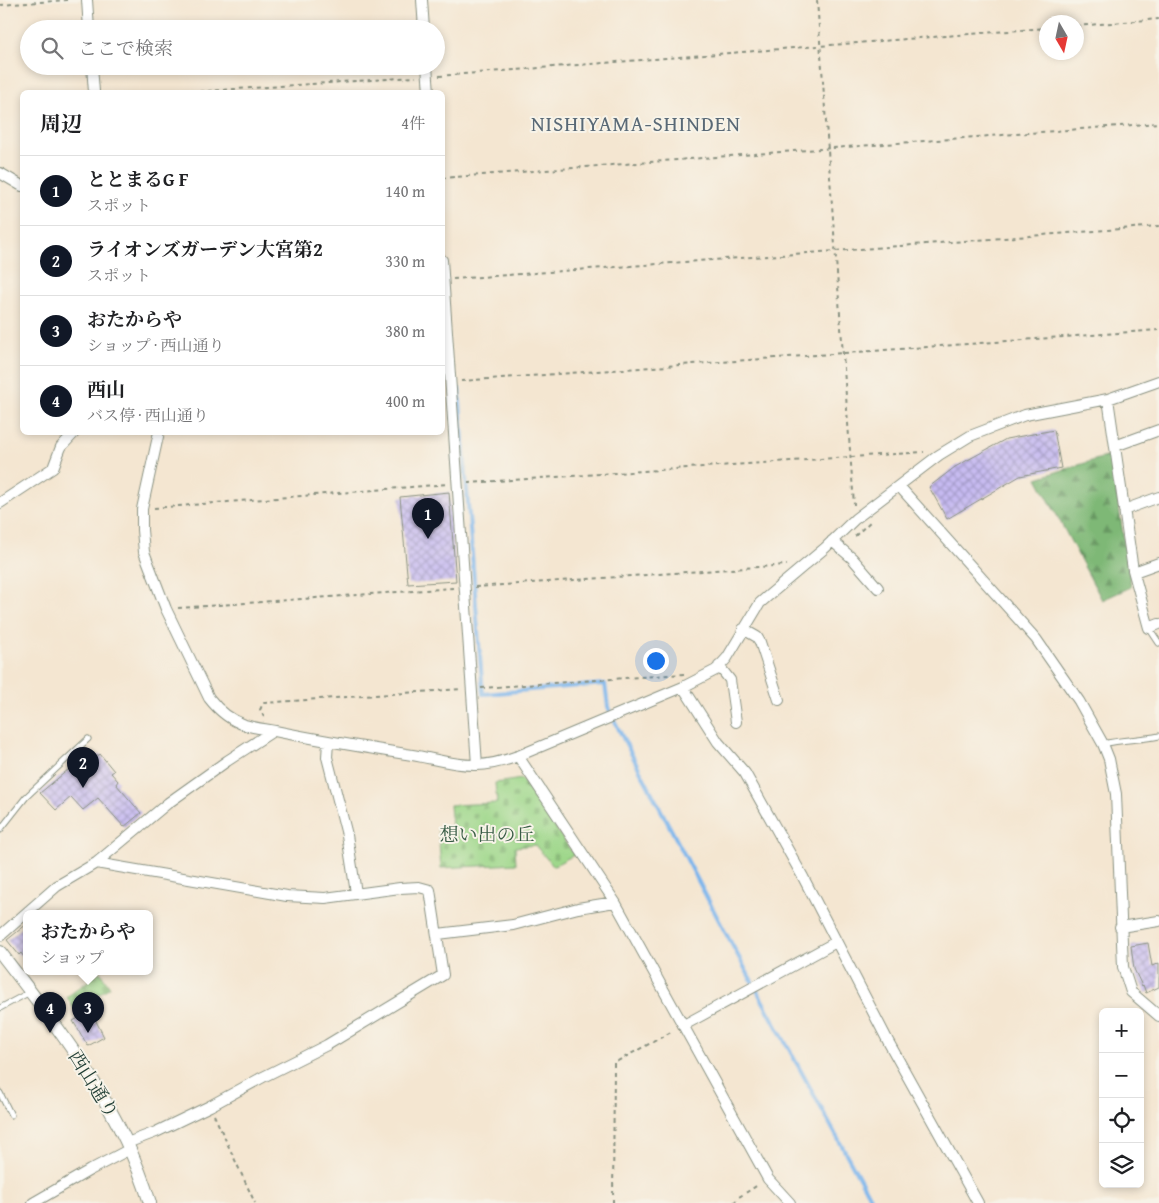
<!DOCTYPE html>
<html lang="ja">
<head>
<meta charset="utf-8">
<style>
	:root { --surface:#fff; --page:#f2f2f2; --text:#202124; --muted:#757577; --line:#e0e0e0; --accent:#111827 }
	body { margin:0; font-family:"Gentium Book Plus","Noto Serif JP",serif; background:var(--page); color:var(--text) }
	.controls { position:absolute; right:15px; bottom:15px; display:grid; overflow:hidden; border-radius:8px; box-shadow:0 2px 8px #0003 }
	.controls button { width:45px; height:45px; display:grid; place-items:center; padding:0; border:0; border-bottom:1px solid var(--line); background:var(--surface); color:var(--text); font:25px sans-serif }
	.compass { position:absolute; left:1039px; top:15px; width:45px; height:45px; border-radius:50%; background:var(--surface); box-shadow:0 2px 8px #0003; rotate:171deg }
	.you { position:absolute; left:655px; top:660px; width:18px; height:18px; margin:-12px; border:4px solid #fff; border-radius:50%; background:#1a73e8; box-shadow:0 0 0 8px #1a73e833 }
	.badge { display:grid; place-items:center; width:32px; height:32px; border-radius:50%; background:var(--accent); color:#fff; font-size:16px; font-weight:700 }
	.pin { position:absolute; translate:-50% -41px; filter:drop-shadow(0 1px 2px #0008) }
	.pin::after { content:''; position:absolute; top:26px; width:18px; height:15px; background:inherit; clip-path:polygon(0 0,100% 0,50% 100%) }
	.popup { position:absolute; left:23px; top:910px; width:130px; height:65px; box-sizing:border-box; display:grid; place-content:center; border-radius:8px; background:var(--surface); filter:drop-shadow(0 1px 4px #0005); font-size:16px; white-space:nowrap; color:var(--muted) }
	.popup b { font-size:19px; color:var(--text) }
	.popup::after { content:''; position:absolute; left:50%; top:100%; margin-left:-10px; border:10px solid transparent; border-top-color:var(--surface) }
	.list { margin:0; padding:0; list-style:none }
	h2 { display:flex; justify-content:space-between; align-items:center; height:65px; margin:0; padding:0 20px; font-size:21px }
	h2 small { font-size:16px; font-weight:400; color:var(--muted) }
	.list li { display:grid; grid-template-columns:32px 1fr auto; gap:15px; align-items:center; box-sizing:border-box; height:70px; padding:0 20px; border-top:1px solid var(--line) }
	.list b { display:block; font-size:19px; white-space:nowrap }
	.list p { margin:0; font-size:16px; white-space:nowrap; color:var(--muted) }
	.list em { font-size:16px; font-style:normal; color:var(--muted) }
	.icon { flex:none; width:28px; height:28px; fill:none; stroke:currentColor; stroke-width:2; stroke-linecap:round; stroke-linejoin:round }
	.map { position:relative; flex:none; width:1159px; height:1203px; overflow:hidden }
	.search { position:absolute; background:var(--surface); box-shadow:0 2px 8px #0003; left:20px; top:20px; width:425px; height:55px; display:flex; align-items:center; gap:12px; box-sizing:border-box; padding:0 18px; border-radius:28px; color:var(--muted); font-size:19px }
	.panel { position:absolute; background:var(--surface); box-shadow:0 2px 8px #0003; left:20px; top:90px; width:425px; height:345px; border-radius:8px }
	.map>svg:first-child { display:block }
	.forest { fill:url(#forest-firs); stroke:#4e7a55 }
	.cemetery { fill:url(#cemetery-stones); stroke:#5e8a5f }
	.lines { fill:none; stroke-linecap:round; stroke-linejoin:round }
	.stream { stroke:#7bb5ec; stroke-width:4 }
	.building { fill:url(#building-cross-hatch) }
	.service-casing { stroke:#8a9282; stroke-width:7 }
	.minor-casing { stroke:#8a9282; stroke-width:12 }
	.tertiary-casing { stroke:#8a9282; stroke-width:14 }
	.path { stroke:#8a9282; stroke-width:2; stroke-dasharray:4 4; stroke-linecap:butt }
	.service { stroke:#fff; stroke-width:5 }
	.minor { stroke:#fff; stroke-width:10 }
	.tertiary { stroke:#fff; stroke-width:12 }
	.labels { text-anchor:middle; stroke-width:4; stroke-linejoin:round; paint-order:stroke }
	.park-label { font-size:19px; fill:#385c45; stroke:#f7f3e8 }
	.street-label { font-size:19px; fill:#1f3d34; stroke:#f7f3e8 }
	.quarter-label { font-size:21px; letter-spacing:1px; fill:#596976; stroke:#f7f3e8 }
</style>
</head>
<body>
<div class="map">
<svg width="1159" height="1203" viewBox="0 0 1159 1203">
	<defs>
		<pattern id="forest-firs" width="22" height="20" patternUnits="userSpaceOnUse" patternTransform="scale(1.25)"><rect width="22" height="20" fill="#7eb876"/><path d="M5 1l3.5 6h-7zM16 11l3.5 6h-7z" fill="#679762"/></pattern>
		<pattern id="cemetery-stones" width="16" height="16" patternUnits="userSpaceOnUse" patternTransform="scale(1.25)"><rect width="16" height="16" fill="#9ed78a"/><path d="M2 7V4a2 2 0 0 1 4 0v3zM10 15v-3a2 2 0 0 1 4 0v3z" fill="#88b978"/></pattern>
		<pattern id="building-cross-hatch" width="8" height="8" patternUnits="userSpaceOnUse" patternTransform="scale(1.25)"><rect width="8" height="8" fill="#c6baf1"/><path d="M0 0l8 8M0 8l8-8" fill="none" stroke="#a098c4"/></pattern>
	</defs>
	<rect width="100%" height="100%" fill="#f7f3e8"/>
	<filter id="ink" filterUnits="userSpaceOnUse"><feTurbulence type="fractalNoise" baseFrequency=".02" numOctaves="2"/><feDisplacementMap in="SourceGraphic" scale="10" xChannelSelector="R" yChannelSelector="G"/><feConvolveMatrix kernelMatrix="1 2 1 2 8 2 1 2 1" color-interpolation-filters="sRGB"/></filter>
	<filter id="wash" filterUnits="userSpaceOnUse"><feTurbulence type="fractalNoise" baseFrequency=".0096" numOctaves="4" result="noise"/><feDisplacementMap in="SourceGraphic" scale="20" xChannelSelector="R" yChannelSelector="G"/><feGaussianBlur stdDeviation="1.12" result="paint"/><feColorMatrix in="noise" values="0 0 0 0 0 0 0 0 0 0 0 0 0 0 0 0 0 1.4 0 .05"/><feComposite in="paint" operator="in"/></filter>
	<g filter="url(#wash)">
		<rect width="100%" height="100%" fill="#f4e6d1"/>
		<path class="forest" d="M1111,455L1131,587L1102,600L1037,478Z"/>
		<path class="cemetery" d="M522,779L574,855L553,866L535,845L515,847L516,864L441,868L438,828L452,827L450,805L497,803L495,783Z
			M100,972L110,987L74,1009L67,997Z"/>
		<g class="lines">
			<path class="stream" d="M459,389L483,694L605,684L608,707L623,738L724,930L873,1203"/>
		</g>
		<g id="blocks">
			<path class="building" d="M1054,430L1061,468L1020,476L947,519L929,487L955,467L1006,439Z
				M449,492L456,581L408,584L400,497Z
				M100,754L114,771L111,773L118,781L116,784L141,813L124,827L98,798L83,810L71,797L56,810L40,793L69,769L71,771L81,763L84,767Z
				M27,924V961L21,953L19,955L7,940Z
				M1148,943L1152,966L1159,963V987L1146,993L1143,985L1142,986L1134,969L1131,946Z
				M91,1011L104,1037L88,1046L73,1021Z"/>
		</g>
	</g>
	<g filter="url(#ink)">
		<use href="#blocks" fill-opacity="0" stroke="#8a9282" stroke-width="1"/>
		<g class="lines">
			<defs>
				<path id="service" d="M1149,628L1159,643
					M1103,744C1122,739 1141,740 1159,736
					M0,830L26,797L88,739
					M0,1008L30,992
					M0,1093L11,1115"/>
				<path id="minor" d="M87,0L89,29
					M422,0L424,29
					M92,66L94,92
					M427,66L429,92
					M0,173L22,186
					M442,260L477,765
					M1108,399L1133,570L1149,628L1159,624
					M159,432L142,509V530L144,552L166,609L209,698C219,711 230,720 245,725C255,728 265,729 275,731C318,740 362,747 406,754C429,757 453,766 477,765C491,765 504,761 518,756L683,687L716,670L727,658L760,603L768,596L825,548L855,519L939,455L970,436L1025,415L1108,399L1159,381
					M1115,446L1159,430
					M899,486L1036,639L1079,701L1103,744L1109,759L1116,794L1123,967L1131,992L1159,1016
					M0,503L53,468L61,447L75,432
					M1124,510L1159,497
					M832,541L852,558L878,588
					M1134,572L1159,563
					M743,629L757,637L760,642L779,700
					M719,666L730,680L736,722
					M683,687L718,742L745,773L803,877L889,1043L978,1203
					M328,742L327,757L347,835L356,893
					M518,756L615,902L768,1179L790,1203
					M96,863L287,896L325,898L400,888L419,887L430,890L443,975L327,1045L263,1077L210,1106L156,1132L127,1143
					M1120,927L1159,921
					M438,934L513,925L578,908L615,902
					M0,936L57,886L96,863L168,803L227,761L273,731
					M684,1025L836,942
					M33,1203L90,1170L130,1149"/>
				<path id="tertiary" d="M0,952C60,1030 121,1107 150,1203"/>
			</defs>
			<use href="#service" class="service-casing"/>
			<use href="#minor" class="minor-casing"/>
			<use href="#tertiary" class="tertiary-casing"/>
			<path class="path" d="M817,0L854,505
				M0,5L67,0
				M1076,26L1159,19
				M439,76L1046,28
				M192,92L416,77
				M442,178L1159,123
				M453,279L835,251L1159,226
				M461,381L1159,330
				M468,483L924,452
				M154,508L448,484
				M855,536L870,522
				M475,587L787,565
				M178,608L453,588
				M481,688L684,674
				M264,717L260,710L263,703L462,689
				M214,1115L255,1203
				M613,1203L614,1063L673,1031
				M734,1203L739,1197L758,1185"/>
			<use href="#service" class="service"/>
			<use href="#minor" class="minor"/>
			<use href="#tertiary" class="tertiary"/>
		</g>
	</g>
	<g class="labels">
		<g class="park-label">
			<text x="487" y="841">想い出の丘</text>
		</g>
		<g class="street-label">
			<text transform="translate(94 1084) rotate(58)" y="7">西山通り</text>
		</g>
		<g class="quarter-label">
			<text x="636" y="131">NISHIYAMA-SHINDEN</text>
		</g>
	</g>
</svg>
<div class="controls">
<button>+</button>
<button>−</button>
<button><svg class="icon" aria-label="locate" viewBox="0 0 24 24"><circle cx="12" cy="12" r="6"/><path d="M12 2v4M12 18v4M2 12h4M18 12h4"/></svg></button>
<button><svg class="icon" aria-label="layers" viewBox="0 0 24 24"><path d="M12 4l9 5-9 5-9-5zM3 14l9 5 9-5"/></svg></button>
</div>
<svg class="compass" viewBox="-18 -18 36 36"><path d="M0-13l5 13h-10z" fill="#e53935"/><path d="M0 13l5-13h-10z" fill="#757577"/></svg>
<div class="you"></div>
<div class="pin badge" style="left:428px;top:539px">1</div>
<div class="pin badge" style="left:83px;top:788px">2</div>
<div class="pin badge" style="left:88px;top:1033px">3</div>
<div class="popup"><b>おたからや</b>ショップ</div>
<div class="pin badge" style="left:50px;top:1033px">4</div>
<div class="search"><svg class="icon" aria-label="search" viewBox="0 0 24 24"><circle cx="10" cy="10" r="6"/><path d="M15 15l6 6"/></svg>ここで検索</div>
<section class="panel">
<h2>周辺<small>4件</small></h2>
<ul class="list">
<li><span class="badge">1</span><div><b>ととまるG F</b><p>スポット</p></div><em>140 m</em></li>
<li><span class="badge">2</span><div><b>ライオンズガーデン大宮第2</b><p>スポット</p></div><em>330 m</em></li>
<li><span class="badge">3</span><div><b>おたからや</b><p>ショップ · 西山通り</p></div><em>380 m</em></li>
<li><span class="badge">4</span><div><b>西山</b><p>バス停 · 西山通り</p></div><em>400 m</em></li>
</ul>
</section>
</div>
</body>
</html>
